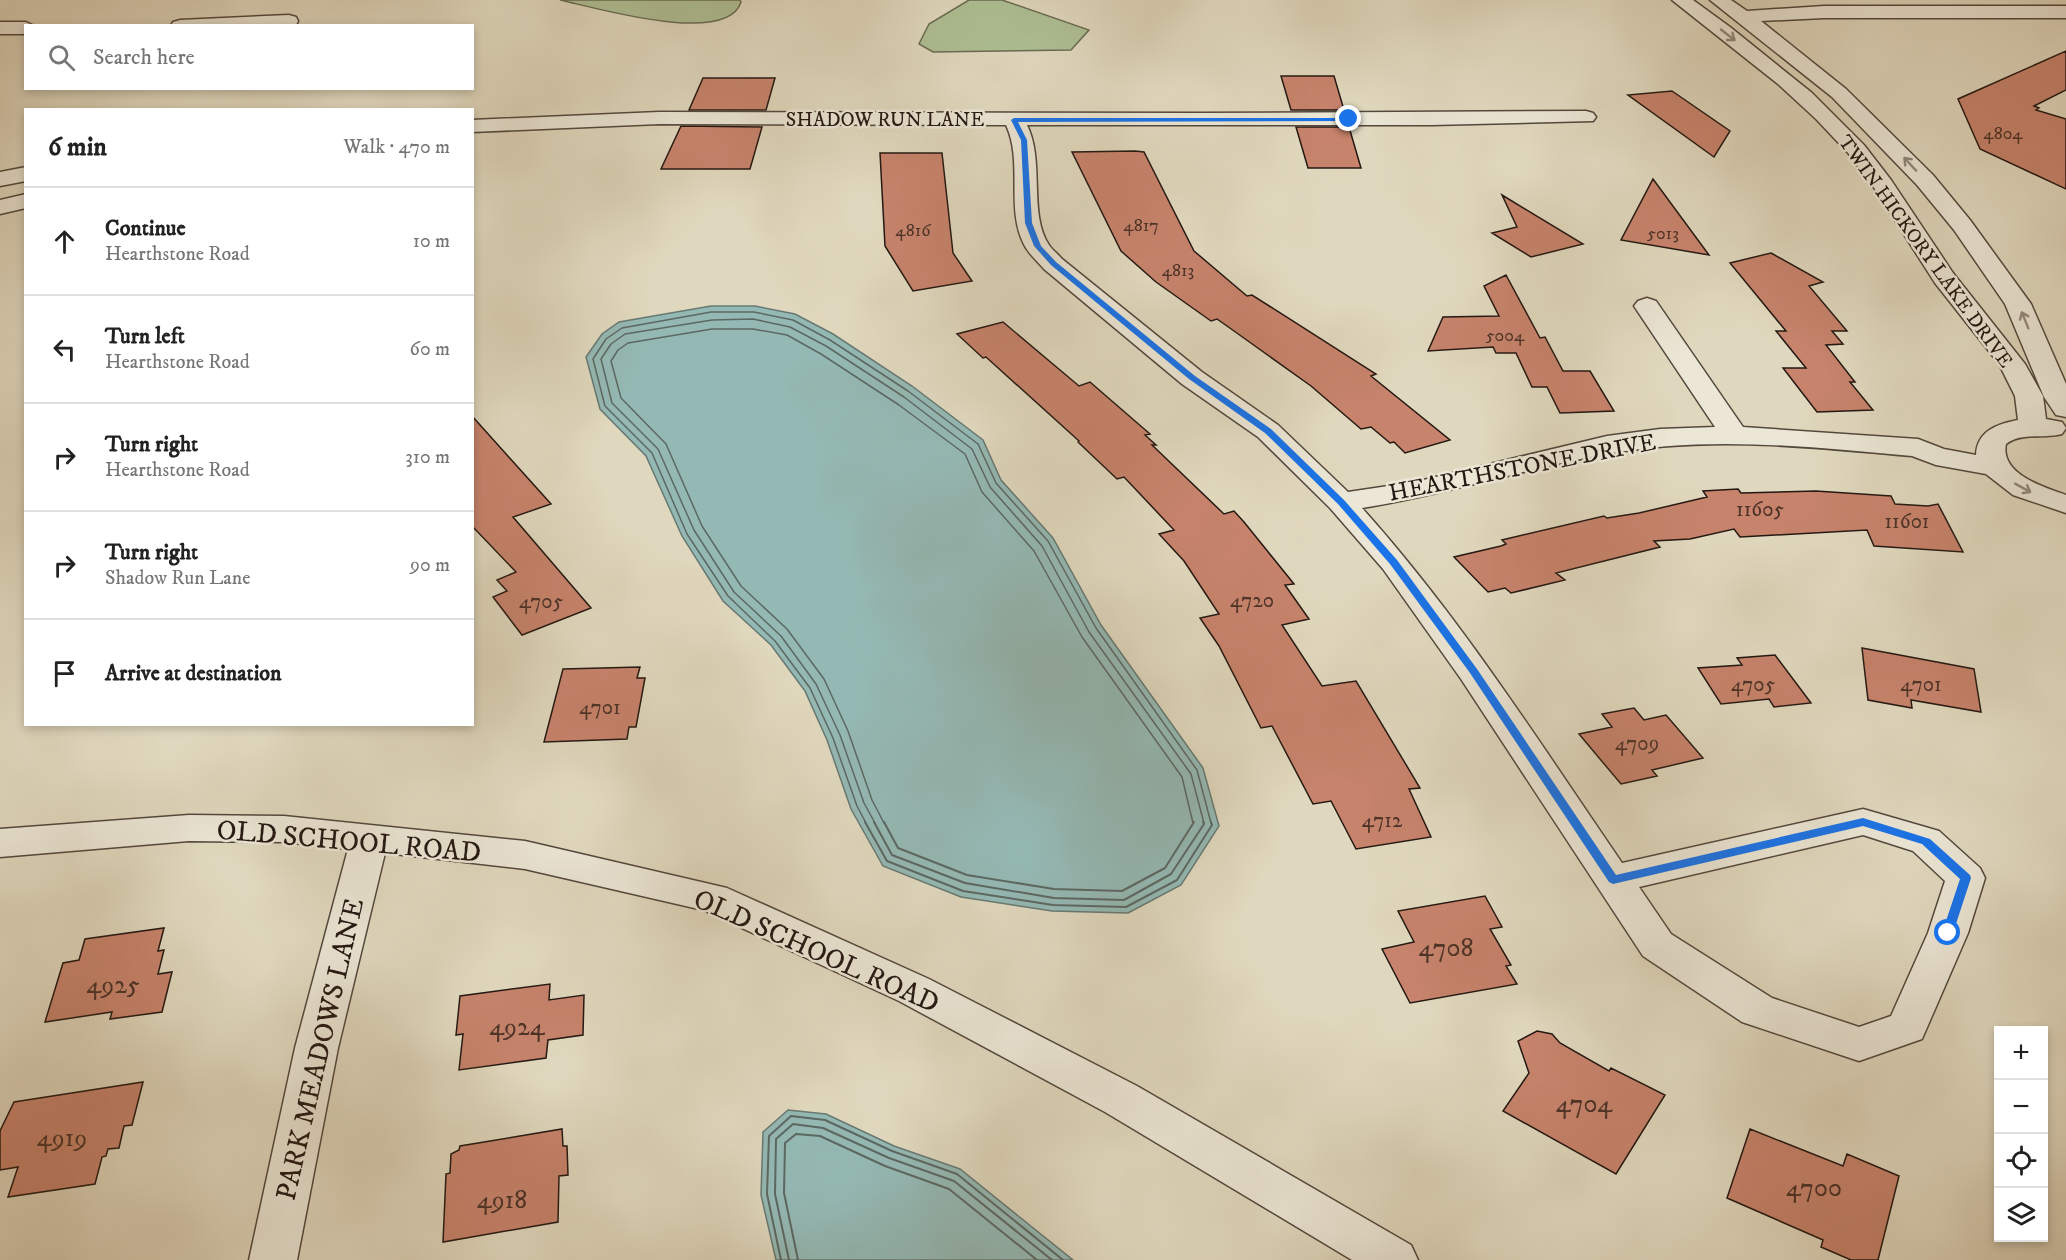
<!DOCTYPE html>
<html lang="en">
<head>
<meta charset="utf-8">
<style>
	:root { --surface:#fff; --page:#f6f6f6; --text:#222; --muted:#767676; --line:#e0e0e0 }
	body { margin:0; font-family:"IM FELL DW Pica",serif; background:var(--page); color:var(--text) }
	.controls { position:absolute; right:18px; bottom:18px; display:grid; overflow:hidden; border-radius:0px; box-shadow:0 3px 9px #0003 }
	.controls button { width:54px; height:54px; display:grid; place-items:center; padding:0; border:0; border-bottom:2px solid var(--line); background:var(--surface); color:var(--text); font:30px sans-serif }
	.stop { position:absolute; width:18px; height:18px; margin:-14px; border:4px solid #1a73e8; border-radius:50%; background:#fff }
	.stop.end { background:#1a73e8; border-color:#fff; box-shadow:0 2px 6px #0008 }
	.list { margin:0; padding:0; list-style:none }
	h2 { display:flex; justify-content:space-between; align-items:center; height:78px; margin:0; padding:0 24px; font-size:26px }
	h2 small { font-size:20px; font-weight:400; color:var(--muted) }
	.list li { display:grid; grid-template-columns:39px 1fr auto; gap:18px; align-items:center; box-sizing:border-box; height:108px; padding:0 24px; border-top:2px solid var(--line) }
	.list b { display:block; font-size:22px; white-space:nowrap }
	.list p { margin:0; font-size:20px; white-space:nowrap; color:var(--muted) }
	.list em { font-size:20px; font-style:normal; color:var(--muted) }
	.icon { flex:none; width:33px; height:33px; fill:none; stroke:currentColor; stroke-width:2; stroke-linecap:round; stroke-linejoin:round }
	.map { position:relative; flex:none; width:2066px; height:1260px; overflow:hidden }
	.search { position:absolute; background:var(--surface); box-shadow:0 3px 9px #0003; left:24px; top:24px; width:450px; height:66px; display:flex; align-items:center; gap:15px; box-sizing:border-box; padding:0 21px; border-radius:0px; color:var(--muted); font-size:22px }
	.panel { position:absolute; background:var(--surface); box-shadow:0 3px 9px #0003; left:24px; top:108px; width:450px; height:618px; border-radius:0px }
	.map>svg:first-child { display:block }
	.green { fill:#aebf94; stroke:#696c53; stroke-width:1.5 }
	.water { fill:#94b9b4; stroke:#677973; stroke-width:1.5 }
	.lines { fill:none; stroke-linecap:round; stroke-linejoin:round }
	.shore-far1 { stroke:#5c6863; stroke-width:1.5 }
	.shore { stroke:#5c6863; stroke-width:2 }
	.building { fill:#c7836c; stroke:#241812; stroke-width:1.5 }
	.minor-casing { stroke:#53483d; stroke-width:3 }
	.minor { fill:#ebe6d5; fill-rule:evenodd }
	.oneway { stroke:#91897d }
	.route { fill:#1a73e8 }
	.labels { text-anchor:middle; stroke-width:5; stroke-linejoin:round; paint-order:stroke }
	.far-number-label { font-size:18px; fill:#4d3328 }
	.far-street-label { font-size:20px; fill:#241812; stroke:#ebe6d5 }
	.number-label { font-size:21px; fill:#4d3328 }
	.street-label { font-size:24px; fill:#241812; stroke:#ebe6d5 }
	.near-number-label { font-size:26px; fill:#4d3328 }
	.near-street-label { font-size:28px; fill:#241812; stroke:#ebe6d5 }
</style>
</head>
<body>
<div class="map">
<svg width="2066" height="1260" viewBox="0 0 2066 1260">
	<rect width="100%" height="100%" fill="#e0d8be"/>
	<filter id="stains"><feTurbulence type="fractalNoise" baseFrequency=".00333" numOctaves="4"/><feColorMatrix values="0 0 0 0 .2 0 0 0 0 .09 0 0 0 0 .02 0 0 0 .5 -.17"/></filter>
	<radialGradient id="worn" r=".72"><stop offset=".6" stop-color="#630" stop-opacity="0"/><stop offset="1" stop-color="#630" stop-opacity=".3"/></radialGradient>
	<path class="green" d="M560,0H740L741,2C727,47 593,7 560,0Z
		M969,0H1002L1089,30L1071,50L933,52L919,44L929,24Z"/>
	<path class="water" d="M711,306H755L795,314L833,334L912,386L983,440L1001,480L1053,538L1101,625L1203,768L1219,826L1181,885L1128,913L1052,911L961,897L883,866L851,809L827,740L805,691L771,645L723,601L682,536L646,456L600,409L586,357L602,334L619,322Z
		M788,1110L826,1114L894,1146L960,1169L1073,1260H776L761,1195L763,1132Z"/>
	<g class="lines">
		<path class="shore-far1" d="M866,823L857,806L833,738L810,688L775,641L728,596L687,534L652,453L605,406L593,359L606,339L622,328L711,312H754L793,320L830,340L908,391L978,444L996,483L1048,541L1096,628L1197,770L1211,823
			M875,823L864,803L840,735L816,684L781,636L734,592L694,530L658,449L612,403L601,359L611,344L625,334L712,320L753,319L790,327L826,346L904,397L972,449L990,487L1042,546L1089,632L1191,774L1204,823
			M884,823L872,800L848,731L824,679L787,629L741,586L702,526L666,444L621,398L611,361L618,350L628,343L712,329H753L787,335L821,354L899,405L965,454L982,492L1034,551L1082,637L1182,777L1193,823"/>
		<path class="shore" d="M865,822L887,861L963,891L1053,905L1126,907L1177,880L1212,825L1211,822
			M874,822L892,855L965,883L1054,898L1124,900L1171,874L1204,824L1203,822
			M884,822L898,848L967,875L1054,889L1122,891L1165,868L1194,822
			M781,1260L767,1194L769,1136L791,1116L825,1120L892,1151L957,1174L1063,1260
			M789,1260L775,1194L776,1139L793,1124L823,1128L889,1158L954,1181L1052,1260
			M798,1260L784,1193L785,1143L796,1134L820,1136L885,1166L949,1189L1037,1260"/>
	</g>
	<path class="building" d="M2066,51V90L2034,106L2039,108L2036,110L2066,119V189L1980,149L1958,99Z
		M1281,76H1334L1344,110H1291Z
		M703,78H775L766,110H689Z
		M1672,91L1730,131L1714,157L1628,95Z
		M681,126L762,127L750,169H661Z
		M1296,127H1349L1361,168H1308Z
		M1135,151L1144,152L1194,251L1247,296L1252,295L1376,374L1371,376L1450,440L1405,453L1394,442L1390,443L1371,427L1361,429L1311,386L1234,331L1217,319L1211,321L1156,282L1121,251L1072,152Z
		M880,153H942L953,253L972,281L913,291L885,246Z
		M1653,179L1709,255L1621,240Z
		M1502,195L1583,244L1531,257L1492,233L1517,227Z
		M1771,253L1823,282L1809,286L1847,331H1832L1843,344L1826,345L1855,382H1850L1873,410L1817,412L1783,368H1806L1776,331H1786L1730,263Z
		M1506,275L1540,338L1545,337L1563,371H1590L1614,411L1560,413L1547,387H1532L1516,353H1496L1493,347L1428,351L1443,317L1499,316L1484,286Z
		M1003,322L1079,386L1090,382L1150,434L1145,435L1156,445H1152L1224,514L1234,511L1244,522L1294,584L1285,585L1309,619L1282,625L1322,686L1356,681L1420,788L1409,789L1431,837L1356,849L1331,801L1313,804L1272,726L1261,728L1219,646L1200,618L1219,614L1184,561L1159,534L1174,530L1124,477L1117,479L1078,442L1079,441L986,357L983,358L957,334Z
		M472,416L551,504L513,517L591,608L522,635L493,597L507,591L497,580L516,572L472,526Z
		M1738,489L1741,493L1816,491L1891,496L1895,504L1928,506L1938,504L1963,552L1874,546L1867,530L1740,537L1734,529L1690,539L1654,541L1660,547L1556,573L1565,580L1511,593L1505,588L1488,592L1454,557L1501,546L1506,544L1502,540L1604,516L1607,518L1639,513L1707,497L1703,491Z
		M1862,648L1974,669L1981,712L1911,700L1912,708L1868,700Z
		M1775,655L1811,703L1774,707L1769,699L1721,704L1698,668L1742,665L1737,658Z
		M640,667L637,678H645L636,727H629L627,739L544,742L563,669Z
		M1634,708L1644,720L1666,715L1703,758L1652,770L1657,776L1621,784L1579,734L1612,727L1602,714Z
		M1485,896L1502,927L1490,929L1511,965L1506,966L1517,984L1410,1003L1382,949L1414,942L1398,911Z
		M164,928L158,951L164,950L158,974L172,972L162,1012L110,1019L112,1012L45,1022L63,963L79,960L85,939Z
		M550,984L549,1000L584,995L583,1035L548,1040L546,1058L459,1070L463,1034L456,1035L460,996Z
		M1537,1031L1552,1034L1560,1043L1609,1071L1611,1068L1665,1095L1616,1174L1503,1111L1529,1073L1518,1041Z
		M143,1082L132,1125L124,1126L119,1148L108,1149L106,1156L102,1157L95,1184L8,1197L18,1167L0,1170V1131L14,1102Z
		M562,1129L563,1146H567L568,1175L559,1176L558,1222L443,1242L446,1174L450,1173L451,1154L459,1150L460,1146Z
		M1750,1129L1843,1166L1847,1154L1899,1176L1878,1260H1851L1821,1247L1823,1240L1727,1198Z"/>
	<g class="lines">
		<defs>
			<path id="minor" d="M1672,0H1693L1730,27L1812,93L1864,145L1891,180L1953,273L2025,364L2043,396L2046,419L2062,422L2066,428L2062,434C2043,439 2022,432 2006,444C2000,474 2043,487 2066,495V513L2013,495L1986,474L1936,465L1912,456C1812,447 1707,435 1607,454C1525,468 1446,495 1362,508C1460,617 1539,742 1622,863L1863,809L1939,831L1980,868L1985,878L1968,933L1922,1039L1859,1061L1742,1022L1643,956L1461,679L1383,569L1330,508L1258,437L1182,384L1044,269C1038,262 1031,256 1026,248C1004,211 1024,163 1006,125L659,124L472,132V120L659,112L1201,113L1586,111L1593,113L1596,117L1593,121L1432,125H1027C1045,161 1028,214 1049,245C1052,250 1058,254 1062,259L1202,372L1278,425L1348,492L1415,482L1607,436L1660,429L1715,427L1634,306L1638,301L1647,298L1656,301L1743,427L1918,439L1944,449L1976,455C1977,431 1997,424 2018,420L2015,396L1999,364L1935,283L1873,186L1849,154L1816,119L1778,84ZM1863,835L1913,851L1945,881L1928,933L1891,1016L1859,1027L1772,998L1671,934L1639,887Z
				M1710,0H1731L1747,11L1824,6H2066V18H1824L1761,21L1846,89L1933,175L1970,220L2031,304L2066,384V417L2056,415L2044,397L2005,304L1954,230L1917,185L1832,97Z
				M289,15L296,17L298,21L296,25L171,26L173,22L180,20Z
				M0,22H26L34,26H26V34H0Z
				M26,167V181L0,186V172Z
				M26,194V208L0,214V200Z
				M189,815L284,816L525,841L727,888L929,979L1137,1086L1411,1245L1418,1260H1352L1105,1112L899,1001L703,910L525,869L385,853L338,1048L297,1260H249L295,1048L348,849L284,842L189,841L0,857V829Z"/>
		</defs>
		<use href="#minor" class="minor-casing"/>
		<use href="#minor" class="minor"/>
	</g>
	<defs><path id="oneway-shaft" d="M-6 0H5M1.5-3L5.5 0L1.5 3" fill="none" stroke-width="1.6" stroke-linecap="round" stroke-linejoin="round" transform="scale(1.5)"/></defs>
	<g class="oneway">
		<use href="#oneway-shaft" transform="translate(1728 35) rotate(38)"/>
		<use href="#oneway-shaft" transform="translate(1910 164) rotate(-133)"/>
		<use href="#oneway-shaft" transform="translate(2025 320) rotate(-112)"/>
		<use href="#oneway-shaft" transform="translate(2023 488) rotate(29)"/>
	</g>
	<path class="route" d="M1014,118H1351L1349,121L1018,122L1027,140L1032,223L1041,246L1056,262L1195,376L1271,429L1344,500L1397,560L1477,669L1616,875L1863,818L1930,839L1970,875L1971,878L1952,936H1944L1942,933L1960,879L1922,844L1863,826L1613,884L1609,882L1470,673L1390,564L1338,504L1265,433L1189,379L1051,265L1034,246L1025,223L1021,140L1011,120Z"/>
	<g class="labels">
		<g class="far-number-label">
			<text x="2003" y="139">4804</text>
			<text x="1141" y="231">4817</text>
			<text x="913" y="236">4816</text>
			<text x="1663" y="239">5013</text>
			<text x="1178" y="276">4813</text>
			<text x="1505" y="341">5004</text>
		</g>
		<g class="far-street-label">
			<text x="885" y="126">SHADOW RUN LANE</text>
			<text transform="translate(1926 251) rotate(54)" y="7">TWIN HICKORY LAKE DRIVE</text>
		</g>
		<g class="number-label">
			<text x="1760" y="516">11605</text>
			<text x="1907" y="528">11601</text>
			<text x="1252" y="607">4720</text>
			<text x="541" y="608">4705</text>
			<text x="1753" y="691">4705</text>
			<text x="1921" y="691">4701</text>
			<text x="600" y="714">4701</text>
			<text x="1637" y="750">4709</text>
			<text x="1382" y="827">4712</text>
		</g>
		<g class="street-label">
			<text transform="translate(1522 467) rotate(-11)" y="8">HEARTHSTONE DRIVE</text>
		</g>
		<g class="near-number-label">
			<text x="1446" y="956">4708</text>
			<text x="113" y="993">4925</text>
			<text x="517" y="1035">4924</text>
			<text x="1584" y="1112">4704</text>
			<text x="62" y="1146">4919</text>
			<text x="1814" y="1196">4700</text>
			<text x="502" y="1208">4918</text>
		</g>
		<g class="near-street-label">
			<text transform="translate(349 840) rotate(5)" y="10">OLD SCHOOL ROAD</text>
			<text transform="translate(817 950) rotate(24)" y="10">OLD SCHOOL ROAD</text>
			<text transform="translate(319 1049) rotate(-77)" y="10">PARK MEADOWS LANE</text>
		</g>
	</g>
	<rect width="100%" height="100%" filter="url(#stains)"/>
	<rect width="100%" height="100%" fill="url(#worn)"/>
</svg>
<div class="controls">
<button>+</button>
<button>−</button>
<button><svg class="icon" aria-label="locate" viewBox="0 0 24 24"><circle cx="12" cy="12" r="6"/><path d="M12 2v4M12 18v4M2 12h4M18 12h4"/></svg></button>
<button><svg class="icon" aria-label="layers" viewBox="0 0 24 24"><path d="M12 4l9 5-9 5-9-5zM3 14l9 5 9-5"/></svg></button>
</div>
<div class="stop" style="left:1948px;top:933px"></div>
<div class="stop end" style="left:1349px;top:119px"></div>
<div class="search"><svg class="icon" aria-label="search" viewBox="0 0 24 24"><circle cx="10" cy="10" r="6"/><path d="M15 15l6 6"/></svg>Search here</div>
<section class="panel">
<h2>6 min<small>Walk · 470 m</small></h2>
<ul class="list">
<li><svg class="icon" aria-label="ahead" viewBox="0 0 24 24"><path d="M12 20V5M6 11l6-6 6 6"/></svg><div><b>Continue</b><p>Hearthstone Road</p></div><em>10 m</em></li>
<li><svg class="icon" aria-label="left" viewBox="0 0 24 24"><path d="M17 20v-9H6M10 6l-5 5 5 5"/></svg><div><b>Turn left</b><p>Hearthstone Road</p></div><em>60 m</em></li>
<li><svg class="icon" aria-label="right" viewBox="0 0 24 24"><path d="M7 20v-9h11M14 6l5 5-5 5"/></svg><div><b>Turn right</b><p>Hearthstone Road</p></div><em>310 m</em></li>
<li><svg class="icon" aria-label="right" viewBox="0 0 24 24"><path d="M7 20v-9h11M14 6l5 5-5 5"/></svg><div><b>Turn right</b><p>Shadow Run Lane</p></div><em>90 m</em></li>
<li><svg class="icon" aria-label="arrive" viewBox="0 0 24 24"><path d="M6 21V4h12l-3 4 3 4H6"/></svg><div><b>Arrive at destination</b></div></li>
</ul>
</section>
</div>
</body>
</html>
